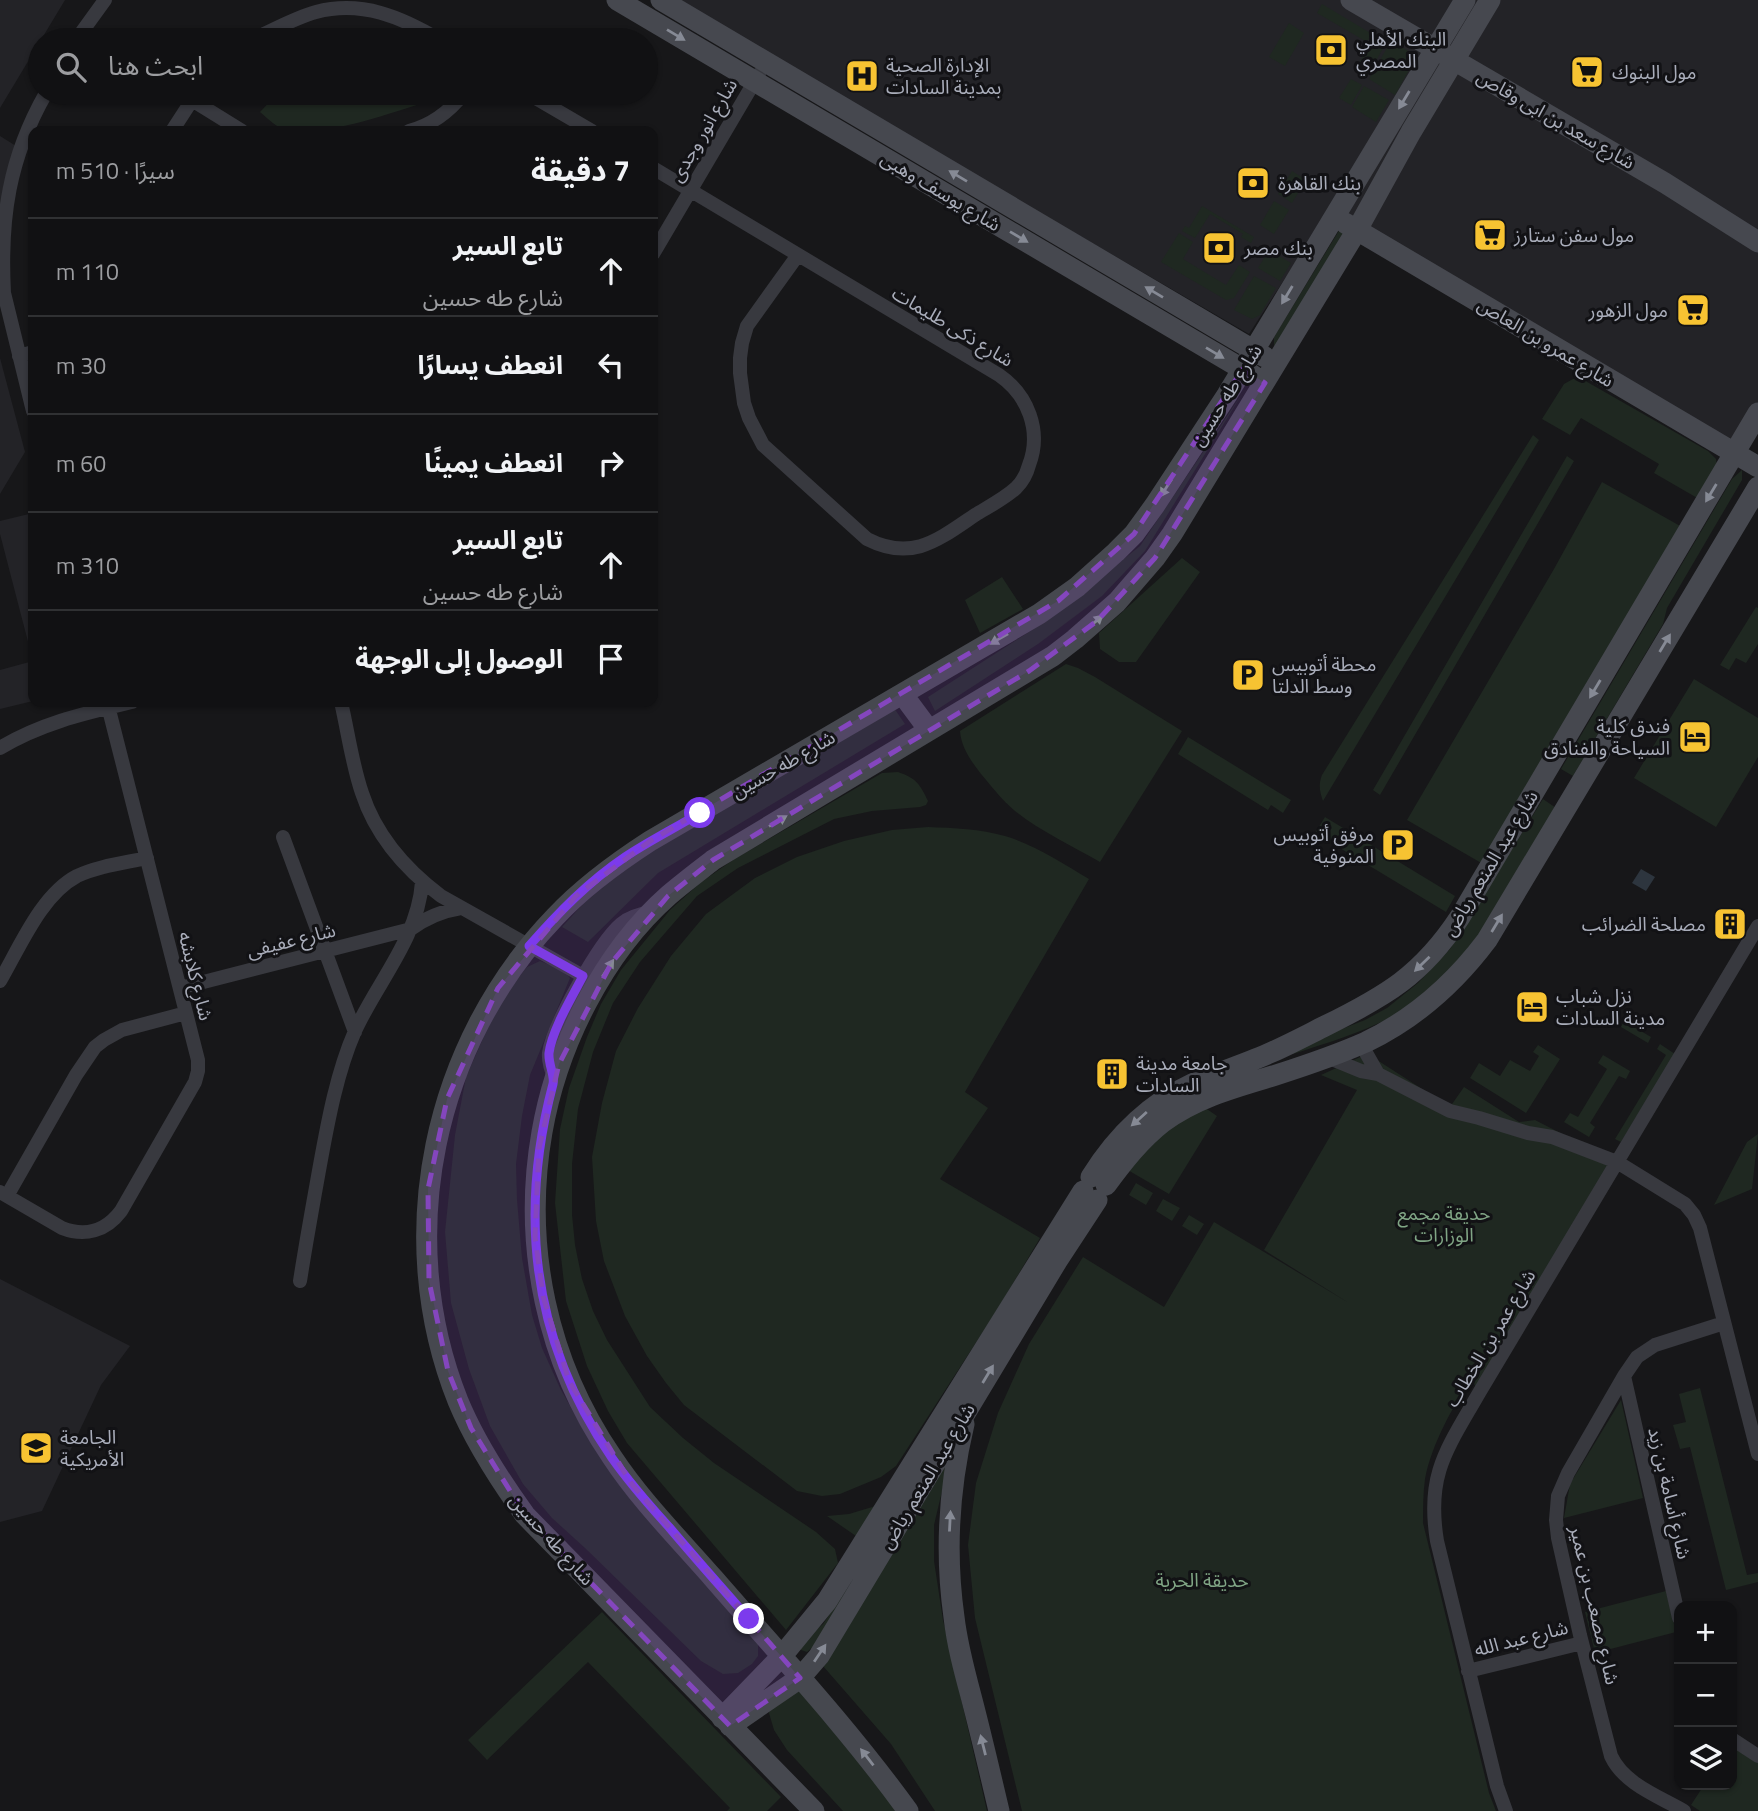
<!DOCTYPE html>
<html lang="ar">
<head>
<meta charset="utf-8">
<style>
	:root { --surface:#111113; --page:#1e1f21; --text:#f1f3f6; --muted:#9c9da0; --line:#303133 }
	body { margin:0; font-family:"Titillium Web","Noto Sans Arabic",sans-serif; background:var(--page); color:var(--text); direction:rtl }
	.controls { position:absolute; right:21px; bottom:21px; display:grid; overflow:hidden; border-radius:14px; box-shadow:0 2px 5px #0004 }
	.controls button { width:63px; height:63px; display:grid; place-items:center; padding:0; border:0; border-bottom:2px solid var(--line); background:var(--surface); color:var(--text); font:35px sans-serif }
	.stop { position:absolute; width:21px; height:21px; margin:-16px; border:5px solid #7c3aed; border-radius:50%; background:#fff }
	.stop.end { background:#7c3aed; border-color:#fff; box-shadow:0 2px 7px #0008 }
	.list { margin:0; padding:0; list-style:none }
	h2 { display:flex; justify-content:space-between; align-items:center; height:91px; margin:0; padding:0 28px; font-size:30px }
	h2 small { font-size:23px; font-weight:400; color:var(--muted) }
	.list li { display:grid; grid-template-columns:46px 1fr auto; gap:21px; align-items:center; box-sizing:border-box; height:98px; padding:0 28px; border-top:2px solid var(--line) }
	.list b { display:block; font-size:26px; white-space:nowrap }
	.list p { margin:0; font-size:23px; white-space:nowrap; color:var(--muted) }
	.list em { font-size:23px; font-style:normal; color:var(--muted) }
	.icon { flex:none; width:38px; height:38px; fill:none; stroke:currentColor; stroke-width:2; stroke-linecap:round; stroke-linejoin:round }
	.map { position:relative; flex:none; width:1758px; height:1811px; overflow:hidden; direction:ltr }
	.search { position:absolute; background:var(--surface); box-shadow:0 2px 5px #0004; left:28px; top:28px; width:630px; height:77px; display:flex; align-items:center; gap:18px; box-sizing:border-box; padding:0 24px; border-radius:38px; color:var(--muted); font-size:26px }
	.panel { position:absolute; background:var(--surface); box-shadow:0 2px 5px #0004; left:28px; top:126px; width:630px; height:581px; border-radius:14px; direction:rtl }
	.map>svg:first-child { display:block }
	.built { fill:#232327 }
	.green { fill:#1f2821 }
	.water { fill:#2d353e }
	.lines { fill:none; stroke-linecap:round; stroke-linejoin:round }
	.street { stroke:#38393f; stroke-width:14 }
	.secondary { stroke:#46484f; stroke-width:21 }
	.oneway { fill:#868a95 }
	.route { stroke:#7c3aed; stroke-width:9 }
	.marked { fill:#8446be; fill-opacity:0.2; stroke:#8446be; stroke-width:5; stroke-dasharray:14 9; stroke-linejoin:round }
	.labels { text-anchor:middle; stroke-width:6; stroke-linejoin:round; paint-order:stroke }
	.poi-label { font-size:19px; fill:#a9adba; stroke:#121215; text-anchor:start }
	.street-label { font-size:19px; fill:#a9adba; stroke:#121215 }
	.park-label { font-size:19px; fill:#80a585; stroke:#121215 }
</style>
</head>
<body>
<div class="map">
<svg width="1758" height="1811" viewBox="0 0 1758 1811">
	<rect width="100%" height="100%" fill="#171719"/>
	<path class="built" d="M0,0H65L0,108Z
		M673,0H1461L1434,48L1249,334Z
		M1474,0H1758V418L1738,452L1344,218Z
		M0,136L16,146L0,211Z
		M0,358L25,452L0,494Z
		M33,513V701L0,709V670L33,661L0,534V521Z
		M0,1279L130,1346L101,1385L42,1511L0,1522Z"/>
	<path class="green" d="M1322,4L1372,34L1367,42L1317,13Z
		M1289,23L1304,33L1285,66L1269,57Z
		M1375,35L1387,41L1367,77L1355,70Z
		M1391,41L1417,56L1395,95L1369,79Z
		M1351,79L1362,85L1351,105L1339,98Z
		M1364,86L1389,100L1376,122L1352,107Z
		M278,93H420L433,100C395,111 319,141 281,128C274,125 266,117 260,112Z
		M1292,171L1306,180L1292,203L1278,194Z
		M1274,201L1289,210L1274,234L1260,225Z
		M1202,206L1254,237L1251,243L1241,237L1243,234L1210,214L1195,238L1182,231L1185,226L1189,228Z
		M1340,229L1347,234L1281,342L1274,346V337Z
		M1179,233L1193,242L1183,259L1226,285L1239,265L1250,272L1234,298L1226,300L1161,262Z
		M1269,250L1291,263L1280,281L1258,268Z
		M1254,276L1276,288L1260,315L1252,319L1234,310Z
		M1573,379H1582L1708,451L1716,459L1717,468L1699,499L1654,473L1659,464L1581,418L1570,435L1542,419L1564,384Z
		M1244,391L1145,551L1102,596L1038,644L935,711L928,697L1049,619L1140,546Z
		M1533,435L1539,440L1323,801C1320,792 1318,785 1322,775Z
		M1567,456L1574,461L1380,795L1373,790Z
		M1742,470V480L1667,608L1663,624L1573,776L1561,769L1732,479Z
		M1602,482L1682,527L1483,864L1407,820L1554,569Z
		M1182,558L1200,572L1136,662H1119L1100,649L1099,633Z
		M1002,577L1023,609L980,633L965,600Z
		M1756,607L1758,608V644L1746,663L1736,658L1729,670L1720,665Z
		M1066,664L1078,668L1095,677L1182,731L1100,862C1072,846 1040,831 1015,811C1002,800 992,787 981,774C971,761 961,747 960,731Z
		M1694,679L1758,718V757L1716,827L1634,778Z
		M894,708L905,724L658,873L588,942L562,927L583,904L638,858Z
		M1188,737L1291,800L1283,813L1271,805L1268,810L1178,754Z
		M898,772C916,778 920,784 928,801L926,805L920,807L872,811L834,819L738,868L697,896L640,962L613,1003L593,1052L578,1109L572,1164V1215L575,1245L582,1279L593,1311L607,1340L650,1407L683,1438L714,1463L816,1532L835,1549L838,1563L786,1630L627,1443L608,1411L587,1366L566,1301L555,1203L560,1129L569,1088L587,1037L601,1004L621,970L670,910L700,883L733,860L882,773Z
		M1543,799L1556,808C1515,879 1467,976 1393,1016C1362,1033 1326,1043 1293,1054L1290,1049L1365,1020L1387,1008L1418,983L1450,949Z
		M1325,817L1455,896L1446,912L1315,833Z
		M928,827C954,828 980,829 1005,836C1035,845 1062,863 1089,879L965,1092L988,1108L940,1179L1040,1238L999,1307L896,1466L881,1477L840,1494L822,1496L797,1491L684,1405L666,1383L647,1356L625,1316L604,1261L596,1221L592,1157L602,1103L616,1051L638,1008L671,956L706,914L755,878L797,857L844,841L892,830Z
		M540,961L563,970L570,978L530,1075L522,1116L516,1164L517,1200L522,1258L532,1315L542,1348L560,1388L584,1431L758,1643V1656L752,1664L738,1673L723,1674L701,1661L585,1548L552,1518L523,1484L490,1426L469,1369L451,1303L445,1232L455,1135L466,1077L500,1000L527,967Z
		M1624,1021L1651,1037L1648,1043L1621,1027Z
		M1660,1044L1675,1054L1621,1142L1615,1139L1666,1055L1657,1049Z
		M1538,1045L1560,1059L1526,1113L1470,1078L1479,1063L1500,1076L1510,1060L1530,1071L1539,1056L1533,1052Z
		M1369,1053L1374,1058L1450,1107L1464,1087L1519,1122L1535,1120L1617,1162L1479,1393L1471,1378C1452,1409 1432,1443 1425,1479C1423,1493 1423,1508 1423,1523L1489,1793L1496,1811H1022L975,1618L968,1545L976,1483L998,1413L1029,1344L1083,1257L1164,1307L1214,1222L1349,1303L1264,1250L1357,1090L1321,1075Z
		M1603,1055L1630,1071L1626,1079L1619,1076L1590,1123L1595,1127L1589,1137L1564,1122L1570,1113L1578,1117L1607,1069L1598,1063Z
		M1201,1105L1217,1116L1169,1194L1126,1169L1136,1153Z
		M1758,1134L1752,1189L1714,1205L1747,1142Z
		M1136,1183L1153,1193L1146,1205L1129,1195Z
		M1163,1199L1180,1208L1172,1221L1156,1211Z
		M1189,1215L1204,1224L1197,1235L1182,1226Z
		M1700,1388L1747,1575L1758,1573V1582L1726,1590L1690,1447L1680,1449L1673,1425L1686,1422L1679,1394Z
		M1621,1400L1643,1498L1564,1518L1570,1484Z
		M951,1453L934,1525V1561L943,1620L987,1811H935L891,1744L823,1666Z
		M879,1505L856,1536L827,1516L849,1514Z
		M855,1577L815,1645L807,1652L801,1650L799,1644L823,1624Z
		M1666,1591L1676,1632L1595,1653L1585,1612Z
		M602,1612L781,1797L767,1811H727L730,1808L588,1662L487,1760L468,1740Z
		M801,1690L900,1811H843L787,1750L774,1730L769,1713L771,1702Z
		M1732,1745L1758,1762V1811H1700L1691,1805L1704,1785H1732Z"/>
	<path class="water" d="M1641,869L1655,877L1646,891L1632,883Z"/>
	<g class="lines">
		<path class="street" d="M76,40L105,0
			M251,40C272,31 294,18 316,12C362,0 401,17 440,40
			M527,93L592,131
			M192,100L242,131
			M172,131L196,94
			M409,131C432,125 450,111 464,93
			M653,168L999,375C1028,395 1042,431 1029,465C1027,473 1022,482 1016,488C1004,499 988,507 975,515C938,540 912,562 867,539L763,445L749,418L744,403L740,373V358L742,343L747,326L798,255
			M653,254L759,74
			M19,356L33,352
			M33,411L4,293C0,218 9,158 46,93
			M341,702C348,732 352,764 362,793C376,836 405,869 441,896L583,976
			M0,748C41,723 86,713 132,702
			M283,837L355,1032
			M0,981C20,947 41,895 77,876C98,866 124,863 147,858
			M180,988L411,929C427,917 442,911 461,908
			M1361,1044L1378,1074
			M1327,1057L1361,1071L1378,1074L1450,1111L1479,1118L1528,1133L1552,1137L1617,1162L1685,1204L1694,1215L1700,1228L1758,1454
			M555,1079C551,1070 548,1062 549,1053C553,1025 599,943 621,924C629,917 640,914 651,912
			M0,1192L62,1228C85,1237 106,1231 121,1211L195,1082L198,1071V1060L107,702
			M7,1196L76,1075L95,1047L104,1040L122,1030L186,1013
			M300,1281C306,1242 313,1204 320,1165C328,1121 337,1072 355,1031C378,981 418,938 422,882
			M1624,1376L1679,1618
			M1468,1671L1582,1643
			M1732,1739L1758,1756
			M1506,1811L1497,1786L1437,1541C1426,1474 1447,1449 1479,1393L1758,926
			M1684,1811C1658,1796 1624,1784 1611,1756L1580,1635L1558,1538L1556,1520L1558,1496L1568,1473L1624,1376L1637,1357L1655,1345L1724,1323"/>
		<path class="secondary" d="M617,0L1254,376
			M661,0L1265,357
			M1351,0L1665,183L1758,242
			M1345,223L1758,467
			M903,695L929,730
			M1091,1177C1116,1137 1149,1104 1192,1084C1218,1072 1246,1064 1272,1052C1290,1044 1307,1035 1325,1026C1386,996 1422,975 1460,917L1758,413
			M1106,1185C1123,1162 1140,1140 1163,1122C1197,1097 1236,1087 1276,1075C1304,1066 1339,1054 1366,1042C1416,1018 1454,984 1487,940L1758,487
			M964,1424C949,1487 945,1553 954,1617C957,1644 964,1670 971,1696C981,1734 990,1773 999,1811
			M722,1718L781,1657L827,1601L1083,1191
			M730,1726L800,1678L819,1656L1057,1261L1097,1200
			M814,1811L525,1515C499,1479 475,1442 458,1401C392,1236 433,1044 555,917C583,887 616,863 650,841L1039,614L1077,587L1116,552L1134,534L1155,505L1227,395L1465,0
			M908,1811C849,1729 780,1655 714,1579C680,1540 641,1501 612,1457C547,1362 522,1246 542,1132C557,1046 603,953 669,895C683,883 699,871 713,860L1053,656L1075,639L1117,602L1155,558L1172,534L1357,230L1411,132L1490,0"/>
	</g>
	<defs><path id="oneway-solid" d="M-6-.8H1V-3.2L6.5 0L1 3.2V.8H-6Z" transform="scale(1.75)"/></defs>
	<g class="oneway">
		<use href="#oneway-solid" transform="translate(676 35) rotate(31)"/>
		<use href="#oneway-solid" transform="translate(1404 100) rotate(121)"/>
		<use href="#oneway-solid" transform="translate(958 176) rotate(-149)"/>
		<use href="#oneway-solid" transform="translate(1019 237) rotate(31)"/>
		<use href="#oneway-solid" transform="translate(1154 292) rotate(-149)"/>
		<use href="#oneway-solid" transform="translate(1287 295) rotate(121)"/>
		<use href="#oneway-solid" transform="translate(1215 353) rotate(31)"/>
		<use href="#oneway-solid" transform="translate(1166 488) rotate(123)"/>
		<use href="#oneway-solid" transform="translate(1711 493) rotate(121)"/>
		<use href="#oneway-solid" transform="translate(1095 622) rotate(-41)"/>
		<use href="#oneway-solid" transform="translate(999 639) rotate(150)"/>
		<use href="#oneway-solid" transform="translate(1665 643) rotate(-59)"/>
		<use href="#oneway-solid" transform="translate(1595 689) rotate(121)"/>
		<use href="#oneway-solid" transform="translate(778 821) rotate(-31)"/>
		<use href="#oneway-solid" transform="translate(1497 923) rotate(-59)"/>
		<use href="#oneway-solid" transform="translate(1422 964) rotate(136)"/>
		<use href="#oneway-solid" transform="translate(608 968) rotate(-57)"/>
		<use href="#oneway-solid" transform="translate(1139 1119) rotate(138)"/>
		<use href="#oneway-solid" transform="translate(988 1374) rotate(-59)"/>
		<use href="#oneway-solid" transform="translate(950 1521) rotate(-87)"/>
		<use href="#oneway-solid" transform="translate(820 1653) rotate(-56)"/>
		<use href="#oneway-solid" transform="translate(983 1745) rotate(-104)"/>
		<use href="#oneway-solid" transform="translate(867 1757) rotate(-128)"/>
	</g>
	<g class="lines">
		<path class="route" d="M700,813C675,828 649,841 625,857C588,882 558,913 529,946L583,976C572,997 552,1030 549,1053C548,1064 555,1075 553,1084C518,1216 533,1343 612,1458C629,1482 649,1505 669,1527C695,1558 722,1588 749,1619"/>
	</g>
	<path class="marked" d="M1243,369L1265,383L1155,558L1097,621L1029,671L713,860L668,896L612,962L559,1064L539,1148L535,1237L543,1296L569,1381L631,1483L800,1678L730,1726L525,1515L471,1428L448,1371L429,1281L428,1189L447,1099L498,988L576,896L650,841L1058,601L1134,534Z"/>
	<defs>
		<symbol id="bank-square" viewBox="-11 -11 22 22"><rect x="-9" y="-9" width="18" height="18" rx="4" fill="#f7c332" stroke="#121215"/><path d="M-6-4H6V4H-6ZM0-2.3a2.3 2.3 0 1 0 0 4.6a2.3 2.3 0 1 0 0-4.6Z" fill="#111"/></symbol>
		<symbol id="supermarket-square" viewBox="-11 -11 22 22"><rect x="-9" y="-9" width="18" height="18" rx="4" fill="#f7c332" stroke="#121215"/><path d="M-6-5.5h2.5l.6 2H6L4.5 2H-2.5L-4.4-4H-6ZM-1.5 3.2a1.3 1.3 0 1 0 .1 0ZM3 3.2a1.3 1.3 0 1 0 .1 0Z" fill="#111"/></symbol>
		<symbol id="hospital-square" viewBox="-11 -11 22 22"><rect x="-9" y="-9" width="18" height="18" rx="4" fill="#f7c332" stroke="#121215"/><path d="M-5-5h3v3.5h4V-5h3V5h-3V1.5h-4V5h-3Z" fill="#111"/></symbol>
		<symbol id="parking-square" viewBox="-11 -11 22 22"><rect x="-9" y="-9" width="18" height="18" rx="4" fill="#f7c332" stroke="#121215"/><path d="M-3.5-5.5H1a3.5 3.5 0 0 1 0 7H-1V5.5H-3.5ZM-1-3.4V-.6H.8a1.4 1.4 0 0 0 0-2.8Z" fill="#111"/></symbol>
		<symbol id="hotel-square" viewBox="-11 -11 22 22"><rect x="-9" y="-9" width="18" height="18" rx="4" fill="#f7c332" stroke="#121215"/><path d="M-6-4.5h1.5V1H6V5H4.5V3h-9V5H-6ZM-4 0a1.8 1.8 0 1 1 3.6 0ZM.5 0V-2.5h3Q6-2.5 6 0Z" fill="#111"/></symbol>
		<symbol id="building-square" viewBox="-11 -11 22 22"><rect x="-9" y="-9" width="18" height="18" rx="4" fill="#f7c332" stroke="#121215"/><path d="M-4-6H4V6H1V3H-1V6H-4ZM-2.5-4.3h1.7v1.8h-1.7ZM.8-4.3h1.7v1.8H.8ZM-2.5-1h1.7V.8h-1.7ZM.8-1h1.7V.8H.8Z" fill="#111"/></symbol>
		<symbol id="university-square" viewBox="-11 -11 22 22"><rect x="-9" y="-9" width="18" height="18" rx="4" fill="#f7c332" stroke="#121215"/><path d="M0-5L7-2L0 1L-7-2ZM-4 1L0 2.5L4 1V4Q0 6-4 4Z" fill="#111"/></symbol>
	</defs>
	<g fill-rule="evenodd">
		<use href="#bank-square" x="1312" y="31" width="38" height="38"/>
		<use href="#supermarket-square" x="1568" y="53" width="38" height="38"/>
		<use href="#hospital-square" x="843" y="57" width="38" height="38"/>
		<use href="#bank-square" x="1234" y="164" width="38" height="38"/>
		<use href="#supermarket-square" x="1471" y="216" width="38" height="38"/>
		<use href="#bank-square" x="1200" y="229" width="38" height="38"/>
		<use href="#supermarket-square" x="1674" y="291" width="38" height="38"/>
		<use href="#parking-square" x="1229" y="656" width="38" height="38"/>
		<use href="#hotel-square" x="1676" y="718" width="38" height="38"/>
		<use href="#parking-square" x="1379" y="826" width="38" height="38"/>
		<use href="#building-square" x="1711" y="905" width="38" height="38"/>
		<use href="#hotel-square" x="1513" y="988" width="38" height="38"/>
		<use href="#building-square" x="1093" y="1055" width="38" height="38"/>
		<use href="#university-square" x="17" y="1429" width="38" height="38"/>
	</g>
	<g class="labels">
		<g class="poi-label">
			<text x="1356" y="46">البنك الأهلي<tspan x="1356" dy="22">المصري</tspan></text>
			<text x="886" y="72">الإدارة الصحية<tspan x="886" dy="22">بمدينة السادات</tspan></text>
			<text x="1612" y="79">مول البنوك</text>
			<text x="1278" y="190">بنك القاهرة</text>
			<text x="1514" y="242">مول سفن ستارز</text>
			<text x="1244" y="255">بنك مصر</text>
			<text x="1668" y="317" text-anchor="end">مول الزهور</text>
			<text x="1272" y="671">محطة أتوبيس<tspan x="1272" dy="22">وسط الدلتا</tspan></text>
			<text x="1670" y="733" text-anchor="end">فندق كلية<tspan x="1670" dy="22">السياحة والفنادق</tspan></text>
			<text x="1374" y="841" text-anchor="end">مرفق أتوبيس<tspan x="1374" dy="22">المنوفية</tspan></text>
			<text x="1706" y="931" text-anchor="end">مصلحة الضرائب</text>
			<text x="1556" y="1003">نزل شباب<tspan x="1556" dy="22">مدينة السادات</tspan></text>
			<text x="1136" y="1070">جامعة مدينة<tspan x="1136" dy="22">السادات</tspan></text>
			<text x="60" y="1444">الجامعة<tspan x="60" dy="22">الأمريكية</tspan></text>
		</g>
		<g class="street-label">
			<text transform="translate(1556 119) rotate(30)" y="7">شارع سعد بن ابى وقاص</text>
			<text transform="translate(703 130) rotate(-60)" y="7">شارع انور وجدى</text>
			<text transform="translate(941 191) rotate(31)" y="7">شارع يوسف وهبى</text>
			<text transform="translate(953 326) rotate(31)" y="7">شارع ذكى طليمات</text>
			<text transform="translate(1546 342) rotate(31)" y="7">شارع عمرو بن العاص</text>
			<text transform="translate(1226 395) rotate(-58)" y="7">شارع طه حسين</text>
			<text transform="translate(783 764) rotate(-30)" y="7">شارع طه حسين</text>
			<text transform="translate(1490 863) rotate(-59)" y="7">شارع عبد المنعم رياض</text>
			<text transform="translate(291 940) rotate(-14)" y="7">شارع عفيفى</text>
			<text transform="translate(196 976) rotate(76)" y="7">شارع كلابشه</text>
			<text transform="translate(1490 1338) rotate(-59)" y="7">شارع عمر بن الخطاب</text>
			<text transform="translate(927 1476) rotate(-59)" y="7">شارع عبد المنعم رياض</text>
			<text transform="translate(1670 1493) rotate(77)" y="7">شارع أسامة بن زيد</text>
			<text transform="translate(552 1539) rotate(48)" y="7">شارع طه حسين</text>
			<text transform="translate(1595 1605) rotate(77)" y="7">شارع مصعب بن عمير</text>
			<text transform="translate(1521 1638) rotate(-14)" y="7">شارع عبد الله</text>
		</g>
		<g class="park-label">
			<text x="1444" y="1220">حديقة مجمع<tspan x="1444" dy="22">الوزارات</tspan></text>
			<text x="1202" y="1587">حديقة الحرية</text>
		</g>
	</g>
</svg>
<div class="controls">
<button>+</button>
<button>−</button>
<button><svg class="icon" aria-label="layers" viewBox="0 0 24 24"><path d="M12 4l9 5-9 5-9-5zM3 14l9 5 9-5"/></svg></button>
</div>
<div class="stop" style="left:700px;top:813px"></div>
<div class="stop end" style="left:749px;top:1619px"></div>
<div class="search"><svg class="icon" aria-label="search" viewBox="0 0 24 24"><circle cx="10" cy="10" r="6"/><path d="M15 15l6 6"/></svg>ابحث هنا</div>
<section class="panel">
<h2>7 دقيقة<small>سيرًا · 510 m</small></h2>
<ul class="list">
<li><svg class="icon" aria-label="ahead" viewBox="0 0 24 24"><path d="M12 20V5M6 11l6-6 6 6"/></svg><div><b>تابع السير</b><p>شارع طه حسين</p></div><em>110 m</em></li>
<li><svg class="icon" aria-label="left" viewBox="0 0 24 24"><path d="M17 20v-9H6M10 6l-5 5 5 5"/></svg><div><b>انعطف يسارًا</b></div><em>30 m</em></li>
<li><svg class="icon" aria-label="right" viewBox="0 0 24 24"><path d="M7 20v-9h11M14 6l5 5-5 5"/></svg><div><b>انعطف يمينًا</b></div><em>60 m</em></li>
<li><svg class="icon" aria-label="ahead" viewBox="0 0 24 24"><path d="M12 20V5M6 11l6-6 6 6"/></svg><div><b>تابع السير</b><p>شارع طه حسين</p></div><em>310 m</em></li>
<li><svg class="icon" aria-label="arrive" viewBox="0 0 24 24"><path d="M6 21V4h12l-3 4 3 4H6"/></svg><div><b>الوصول إلى الوجهة</b></div></li>
</ul>
</section>
</div>
</body>
</html>
